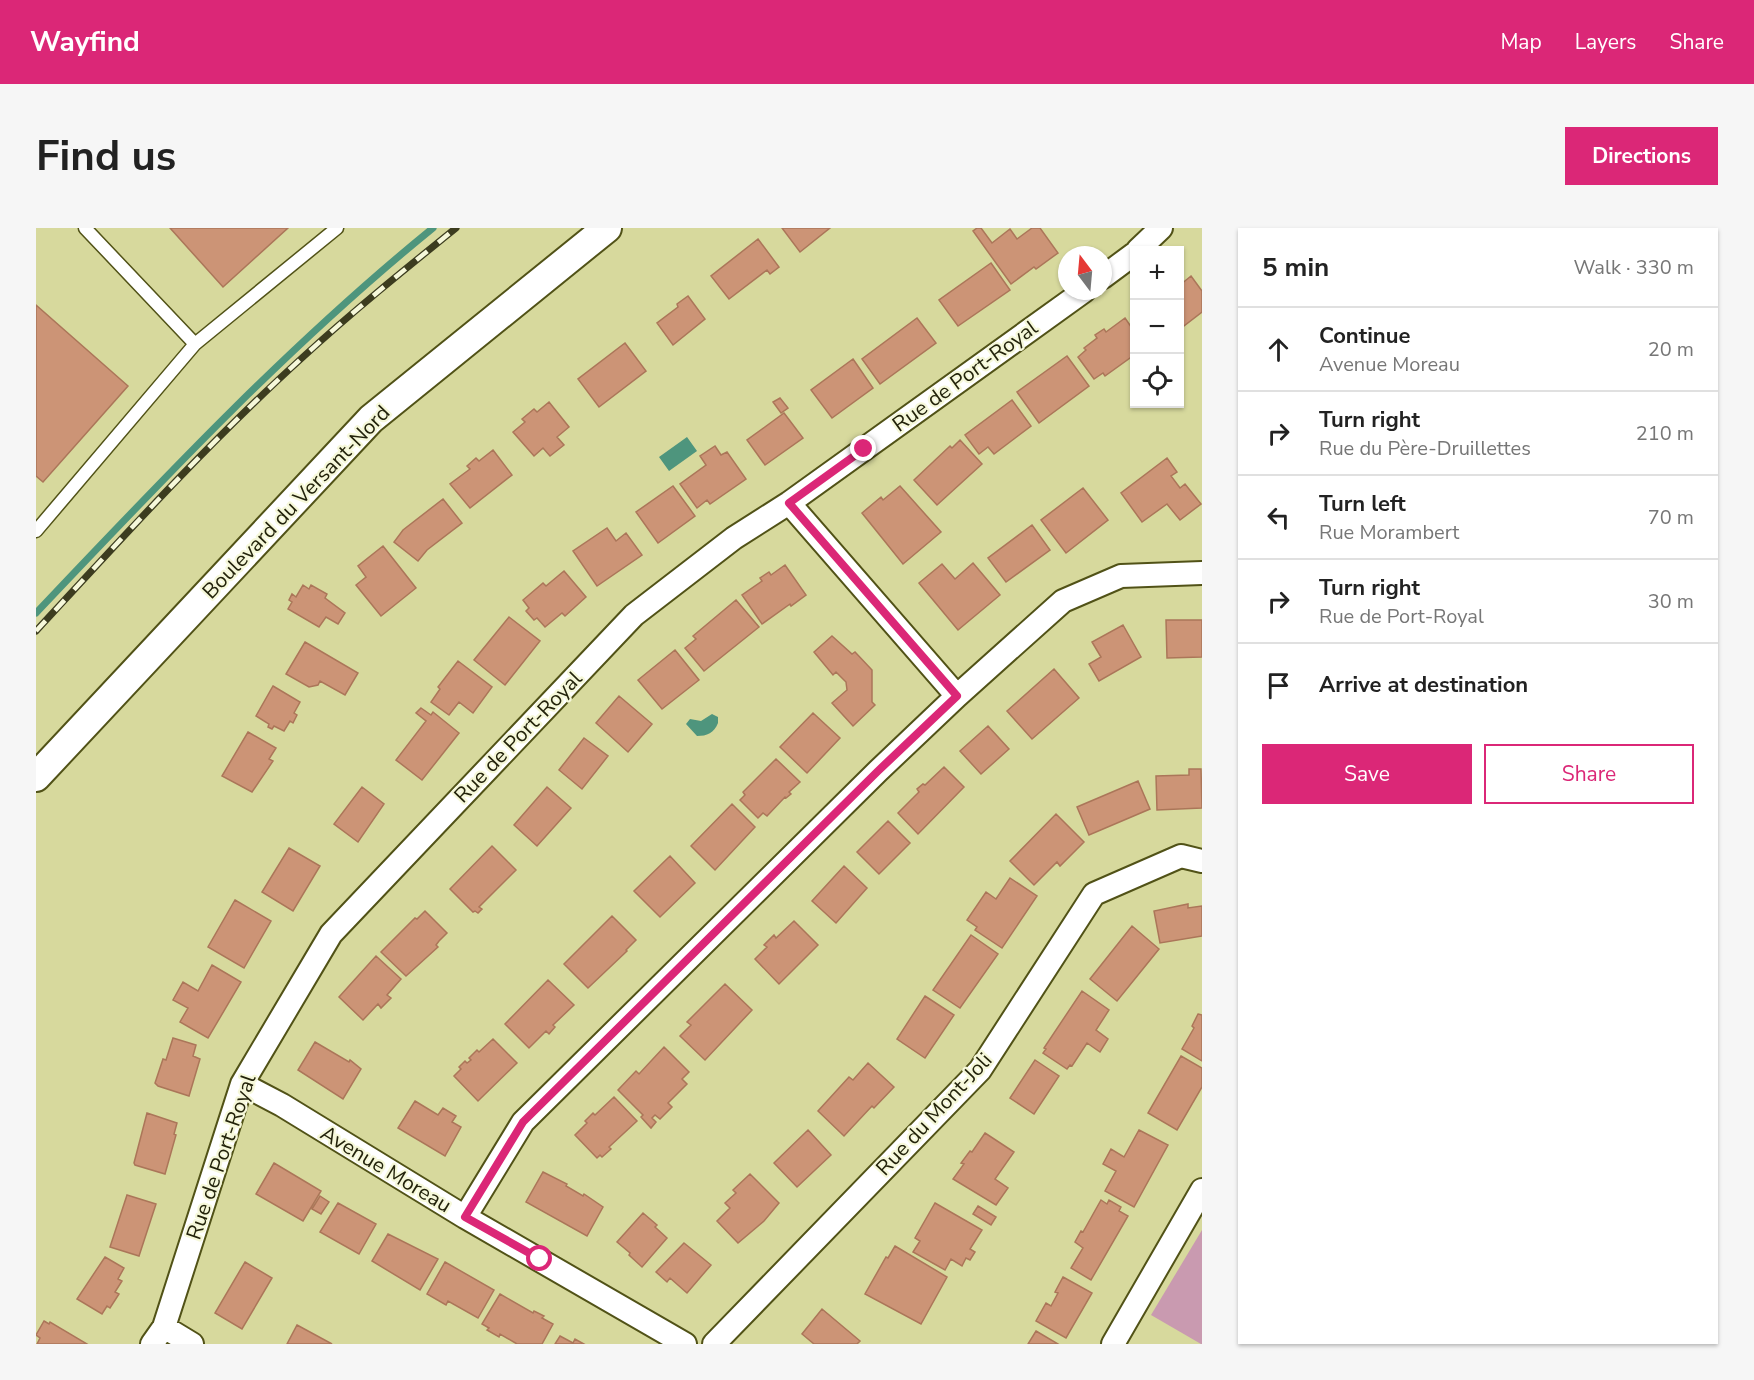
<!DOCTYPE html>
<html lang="en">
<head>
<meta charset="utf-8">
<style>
	:root { --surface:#fff; --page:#f6f6f6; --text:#222; --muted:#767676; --line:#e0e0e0; --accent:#db2777 }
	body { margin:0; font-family:"Nunito Sans",sans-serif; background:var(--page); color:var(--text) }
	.controls { position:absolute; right:18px; top:18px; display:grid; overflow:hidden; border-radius:0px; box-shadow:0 2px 4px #0004 }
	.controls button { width:54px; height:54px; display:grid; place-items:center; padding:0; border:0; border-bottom:2px solid var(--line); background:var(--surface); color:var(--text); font:30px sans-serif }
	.compass { position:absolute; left:1022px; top:18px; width:54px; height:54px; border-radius:50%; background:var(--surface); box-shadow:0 2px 4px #0004; rotate:344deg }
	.stop { position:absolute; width:18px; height:18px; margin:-14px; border:4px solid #db2777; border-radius:50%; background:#fff }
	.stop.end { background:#db2777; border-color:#fff; box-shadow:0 2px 6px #0008 }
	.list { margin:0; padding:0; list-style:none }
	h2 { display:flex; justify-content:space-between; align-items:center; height:78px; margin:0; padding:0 24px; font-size:26px }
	h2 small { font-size:20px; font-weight:400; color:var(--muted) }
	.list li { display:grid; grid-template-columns:39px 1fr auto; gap:18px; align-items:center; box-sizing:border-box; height:84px; padding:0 24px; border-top:2px solid var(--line) }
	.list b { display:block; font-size:22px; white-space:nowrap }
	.list p { margin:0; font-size:20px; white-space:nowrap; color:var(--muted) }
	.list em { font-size:20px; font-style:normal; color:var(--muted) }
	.actions { display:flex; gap:12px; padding:18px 24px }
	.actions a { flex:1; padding:14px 0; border:2px solid var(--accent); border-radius:0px; text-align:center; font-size:21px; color:var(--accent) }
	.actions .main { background:var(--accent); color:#fff }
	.icon { flex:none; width:33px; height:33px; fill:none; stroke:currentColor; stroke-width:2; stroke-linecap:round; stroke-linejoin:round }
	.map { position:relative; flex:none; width:1166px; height:1116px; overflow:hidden; border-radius:0px }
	header { display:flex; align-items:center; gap:36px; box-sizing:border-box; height:84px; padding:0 30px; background:var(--accent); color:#fff }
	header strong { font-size:28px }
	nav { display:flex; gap:33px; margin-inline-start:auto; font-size:21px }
	.intro { display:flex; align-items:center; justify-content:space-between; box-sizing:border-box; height:144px; padding:0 36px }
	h1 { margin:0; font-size:42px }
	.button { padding:15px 27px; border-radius:0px; background:var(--accent); color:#fff; font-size:21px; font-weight:700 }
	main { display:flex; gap:36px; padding:0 36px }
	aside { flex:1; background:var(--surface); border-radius:0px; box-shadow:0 2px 4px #0004 }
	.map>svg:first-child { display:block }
	.green { fill:#c99ab0 }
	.water { fill:#4e957d }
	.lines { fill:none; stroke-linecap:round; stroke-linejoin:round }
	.stream { stroke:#4e957d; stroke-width:7 }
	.building { fill:#cc9476; stroke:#ab7659; stroke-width:1.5 }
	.service-casing { stroke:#515217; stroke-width:15 }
	.minor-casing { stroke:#515217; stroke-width:26 }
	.tertiary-casing { stroke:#515217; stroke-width:32 }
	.service { stroke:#fff; stroke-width:12 }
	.minor { stroke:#fff; stroke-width:22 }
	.tertiary { stroke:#fff; stroke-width:28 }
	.rail-casing { stroke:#3c3c1f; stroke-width:7 }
	.rail { stroke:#f6f8da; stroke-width:4.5; stroke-dasharray:14; stroke-linecap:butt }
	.route { stroke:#db2777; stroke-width:8 }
	.labels { text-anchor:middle; stroke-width:4.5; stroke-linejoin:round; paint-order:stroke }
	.street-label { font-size:21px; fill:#23230b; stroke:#f6f8da }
</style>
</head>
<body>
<header>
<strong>Wayfind</strong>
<nav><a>Map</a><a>Layers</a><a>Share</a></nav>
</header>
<div class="intro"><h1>Find us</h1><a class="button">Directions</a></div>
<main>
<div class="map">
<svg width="1166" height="1116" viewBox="0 0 1166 1116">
	<rect width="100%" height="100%" fill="#d7d99d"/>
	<path class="green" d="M1166,1002V1116H1165L1115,1087Z"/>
	<path class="water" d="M651,209L661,223L633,243L623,229Z
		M676,486L682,489V495C678,505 671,508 661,508L650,496L654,491L665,493Z"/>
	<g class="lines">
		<path class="stream" d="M0,385C127,251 254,116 397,0"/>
	</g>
	<path class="building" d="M134,0H252L187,59Z
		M746,0H794L764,24Z
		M941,0H945L956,15L974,1L981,11L996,0H1004L1022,25L1000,41L998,39L975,56L937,3Z
		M722,11L743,39L734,46L731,42L693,71L675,48Z
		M955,35L974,62L922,98L903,72Z
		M1155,48L1166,63V84L1144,101V57Z
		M652,68L669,91L637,117L621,95L642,79L641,76Z
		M0,77L92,158L7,254L0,248Z
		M881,90L900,115L844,156L826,131Z
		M1089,90L1098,103V127L1069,148L1067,145L1058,151L1042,129L1050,122L1048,120L1061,110L1059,107L1068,101L1070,104Z
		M589,115L610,143L563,179L542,151Z
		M1031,128L1053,158L1003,195L981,164Z
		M817,131L837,160L796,190L775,162Z
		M744,170L752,180L745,185L737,174Z
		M976,172L995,198L958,226L952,219L943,226L929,207Z
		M513,174L533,199L521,209L528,217L514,228L507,220L498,228L477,204L489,194L486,191L498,181L501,184Z
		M748,185L767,210L729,237L711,212Z
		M924,212L946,236L901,277L878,252L914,218L916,220Z
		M679,218L685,227L691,224L710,251L674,276L671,272L661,280L644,256L670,237L664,228Z
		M457,222L476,247L434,280L414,256L434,241L431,238L440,230L443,233Z
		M1131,230L1141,244L1135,248L1144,260L1149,256L1165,276L1144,292L1131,276L1106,294L1085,265Z
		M637,258L659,288L622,315L600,284Z
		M864,258L905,304L867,336L826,285L845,269L847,272Z
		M1047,260L1072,292L1030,325L1005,292Z
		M407,271L426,295L391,322L382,333L358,314L367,302Z
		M996,297L1014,322L970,354L952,330Z
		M571,300L580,313L590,305L606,327L561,358L537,323Z
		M347,318L380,360L345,388L320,357L330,349L322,338Z
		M937,335L964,367L922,402L883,355L906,336L919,351Z
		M749,337L770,367L755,378L754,376L726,396L706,367L726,353L724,350L733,344L735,347Z
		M528,343L550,369L529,388L526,385L509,399L501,390L498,392L490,383L493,380L487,372L507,355L510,358Z
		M267,357L273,361L275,357L291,366L289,370L309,385L302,396L290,389L283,399L252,381L256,374L253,372L256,366L260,369Z
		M700,372L723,399L668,443L649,420L660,411L657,408Z
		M473,389L504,413L469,457L438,432Z
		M1130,392H1166V429L1131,430Z
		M1087,397L1105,429L1063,453L1053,436L1065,429L1056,414Z
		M796,408L816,426L819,424L836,442V474L839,477L817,498L796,475L811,462L810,454L800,444L797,447L778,424Z
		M269,414L322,445L309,467L284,453L282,457L273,459L250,446Z
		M639,422L663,452L626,481L602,452Z
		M422,433L456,459L437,485L423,474L413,487L395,474L404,461L402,459Z
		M1018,441L1043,470L996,511L971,483Z
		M237,458L264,474L258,485L261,487L257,495L254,493L248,503L238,498L236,501L232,499L233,496L220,488Z
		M583,468L616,496L592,524L560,495Z
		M385,480L395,487L397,484L423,505L386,552L360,532L390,493L380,485Z
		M777,485L804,510L771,545L744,519Z
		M952,498L973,521L945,546L924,523Z
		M212,504L240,520L233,531L237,533L216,564L186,548Z
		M548,510L572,528L546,561L523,542Z
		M740,531L764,554L753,564L755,566L750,570L749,569L731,588L727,585L722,590L704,572L709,567L707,564Z
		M908,539L928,559L882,606L862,585L883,564L881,561L887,556L889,557Z
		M1153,541H1165L1166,580L1121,582L1120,548L1153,547Z
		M1102,553L1114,581L1053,607L1041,579Z
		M326,559L348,576L322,614L298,596Z
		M511,559L535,580L501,618L478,597Z
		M696,576L719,599L679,642L655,618Z
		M1020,586L1048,614L1024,638L1021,634L998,657L974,633Z
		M852,593L874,615L843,646L821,624Z
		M456,618L480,642L443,679L446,681L442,685L439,683L437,684L414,661Z
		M253,620L284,638L257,683L226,664Z
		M634,628L659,655L624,689L598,663Z
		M808,638L831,660L800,695L776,673Z
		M974,650L1001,668L966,720L939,702L941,699L931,692L950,664L960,671Z
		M199,672L235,693L208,740L172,719Z
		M1152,676V680L1166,678V708L1124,715L1118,683Z
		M389,683L411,705L403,713L400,717L402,719L370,748L345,724L379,690L381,691Z
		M576,688L600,712L590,722L591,723L552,760L528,736Z
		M758,693L782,717L743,756L719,731L731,719L728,717L738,707L740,710Z
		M1096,698L1123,721L1081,773L1054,751Z
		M935,707L962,726L924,780L897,762Z
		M340,728L365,751L351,767L355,770L345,780L342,776L327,792L303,769Z
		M176,737L205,754L172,810L144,794L152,780L137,772L147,754L162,763Z
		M512,752L538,777L517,797L519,799L513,806L510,803L493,820L469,796Z
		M689,756L716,782L669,832L644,808L655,797L651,794Z
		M1046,763L1073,782L1060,802L1072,811L1064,824L1051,815L1036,838L1034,837L1031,841L1007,825L1010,821L1008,820Z
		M889,768L918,787L889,830L861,811Z
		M1162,786L1166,787V833L1146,821L1158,800L1156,798Z
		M137,810L160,817L157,828L164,831L153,868L122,858L119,855L127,831L130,832Z
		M457,811L481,835L442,873L418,848L425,841L423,839L429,833L431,835L435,832L433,830L441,822L443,824Z
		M279,814L313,834L314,832L325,841L307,871L262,842Z
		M628,819L653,844L646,851L651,856L632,875L636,879L624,891L619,887L616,890L620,894L615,900L605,889L607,887L582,862L600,843L603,846Z
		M1145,828L1166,840V859L1141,902L1112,885Z
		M999,832L1023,848L998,886L974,870Z
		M832,835L858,859L838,880L836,878L808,908L782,883L813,849L817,852Z
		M578,869L601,893L573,919L575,921L566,929L564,927L561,930L539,907L551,895L549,893L557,885L559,887Z
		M379,873L402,887L407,880L420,888L416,894L425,899L409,928L362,900Z
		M111,885L141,895L138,906L140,907L129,946L99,937L98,935Z
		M772,902L795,927L761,959L738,935Z
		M1103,902L1132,917L1098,979L1069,963L1080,943L1067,936L1075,921L1088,929Z
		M949,905L978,924L959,951L972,960L960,977L917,951L928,936L925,935L934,923L936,924Z
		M238,935L285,963L267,993L220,966Z
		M507,944L531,956L530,958L547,968L548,966L567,979L551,1008L490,974Z
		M714,946L743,975L728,993L702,1015L681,993L694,980L689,975L700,965L697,962Z
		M91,967L120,976L103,1028L74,1019Z
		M284,968L293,974L285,986L276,981Z
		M1065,972L1071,976L1073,972L1085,979L1083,983L1092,988L1055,1052L1035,1040L1047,1020L1039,1014L1045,1003L1047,1004Z
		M302,975L340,996L323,1026L284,1004Z
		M899,975L946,1002L934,1021L939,1024L934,1032L930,1030L926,1038L915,1031L909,1042L877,1024L884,1013L879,1010Z
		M942,978L960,989L955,997L937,986Z
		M607,985L621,997L619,999L631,1010L606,1039L593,1027L594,1025L581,1014Z
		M352,1006L402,1031L384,1062L336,1033Z
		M648,1015L675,1037L651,1065L634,1050L631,1054L620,1044Z
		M859,1018L911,1049L885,1096L829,1066L850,1029L852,1030Z
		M69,1029L88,1040L82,1051L86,1053L79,1064L83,1066L74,1080L71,1078L66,1086L41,1071Z
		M209,1034L236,1050L206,1101L179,1085Z
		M409,1034L458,1062L442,1090L412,1073L410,1077L391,1066Z
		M1027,1049L1056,1065L1030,1110L1000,1093L1010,1075L1015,1078L1022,1065L1019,1064Z
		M464,1066L497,1085L498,1083L508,1088L506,1090L517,1096L506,1116H481L464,1106L463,1109L451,1102L453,1100L446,1096Z
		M786,1081L824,1113L821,1116H778L766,1106Z
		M8,1093L13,1096L14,1094L51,1116H1L4,1110L0,1107Z
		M261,1097L296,1116H251Z
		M1000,1103L1022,1116H992Z
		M524,1108L537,1115L539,1111L548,1116H519Z"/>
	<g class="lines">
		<defs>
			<path id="service" d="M49,0L159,116
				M0,303L159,116L301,0"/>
			<path id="minor" d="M1102,22L1125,0
				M1067,49L1098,26
				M753,275L921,468
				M206,856L246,877L429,989L649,1116
				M429,989L487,894L842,543L921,468L1027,373L1085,348L1166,345
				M128,1099L156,1116
				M116,1116L128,1099L206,856L295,706L598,387L698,310L753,275L1048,63
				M678,1116L944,842L1058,666L1145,628L1166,633
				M1077,1116L1166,962"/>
			<path id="tertiary" d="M0,549L335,191L571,0"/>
		</defs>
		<use href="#service" class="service-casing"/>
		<use href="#minor" class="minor-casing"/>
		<use href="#tertiary" class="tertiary-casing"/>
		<use href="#service" class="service"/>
		<use href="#minor" class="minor"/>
		<use href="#tertiary" class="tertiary"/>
		<defs>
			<path id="rail" d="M0,403C87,309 172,215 267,129C316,84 368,42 420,0"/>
		</defs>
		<use href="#rail" class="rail-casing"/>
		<use href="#rail" class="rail"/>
	</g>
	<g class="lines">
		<path class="route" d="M504,1031L429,989L487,894L842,543L921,468L753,275L828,221"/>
	</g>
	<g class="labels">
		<g class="street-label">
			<text transform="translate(929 148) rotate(-36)" y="7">Rue de Port-Royal</text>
			<text transform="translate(260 274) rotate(-46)" y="7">Boulevard du Versant-Nord</text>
			<text transform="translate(482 509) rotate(-46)" y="7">Rue de Port-Royal</text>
			<text transform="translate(898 886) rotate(-47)" y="7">Rue du Mont-Joli</text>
			<text transform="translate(185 929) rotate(-71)" y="7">Rue de Port-Royal</text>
			<text transform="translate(350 941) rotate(31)" y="7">Avenue Moreau</text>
		</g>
	</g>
</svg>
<div class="controls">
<button>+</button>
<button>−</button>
<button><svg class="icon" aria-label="locate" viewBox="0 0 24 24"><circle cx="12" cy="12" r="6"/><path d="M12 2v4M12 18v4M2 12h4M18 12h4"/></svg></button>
</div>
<svg class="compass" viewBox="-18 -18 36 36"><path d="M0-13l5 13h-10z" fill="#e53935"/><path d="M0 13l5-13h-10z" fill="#767676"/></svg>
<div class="stop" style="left:504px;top:1031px"></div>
<div class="stop end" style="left:828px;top:221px"></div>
</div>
<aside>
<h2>5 min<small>Walk · 330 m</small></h2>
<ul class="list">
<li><svg class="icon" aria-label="ahead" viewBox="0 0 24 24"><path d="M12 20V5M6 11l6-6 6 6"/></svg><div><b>Continue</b><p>Avenue Moreau</p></div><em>20 m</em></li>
<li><svg class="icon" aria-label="right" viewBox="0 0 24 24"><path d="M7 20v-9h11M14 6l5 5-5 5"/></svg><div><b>Turn right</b><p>Rue du Père-Druillettes</p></div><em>210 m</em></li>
<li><svg class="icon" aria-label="left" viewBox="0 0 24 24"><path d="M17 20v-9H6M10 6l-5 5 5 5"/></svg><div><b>Turn left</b><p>Rue Morambert</p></div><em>70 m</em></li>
<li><svg class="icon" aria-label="right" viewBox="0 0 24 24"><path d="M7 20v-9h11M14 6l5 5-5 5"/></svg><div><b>Turn right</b><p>Rue de Port-Royal</p></div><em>30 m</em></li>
<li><svg class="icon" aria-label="arrive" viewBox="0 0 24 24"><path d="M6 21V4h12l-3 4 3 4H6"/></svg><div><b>Arrive at destination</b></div></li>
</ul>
<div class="actions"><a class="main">Save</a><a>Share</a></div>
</aside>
</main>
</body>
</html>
